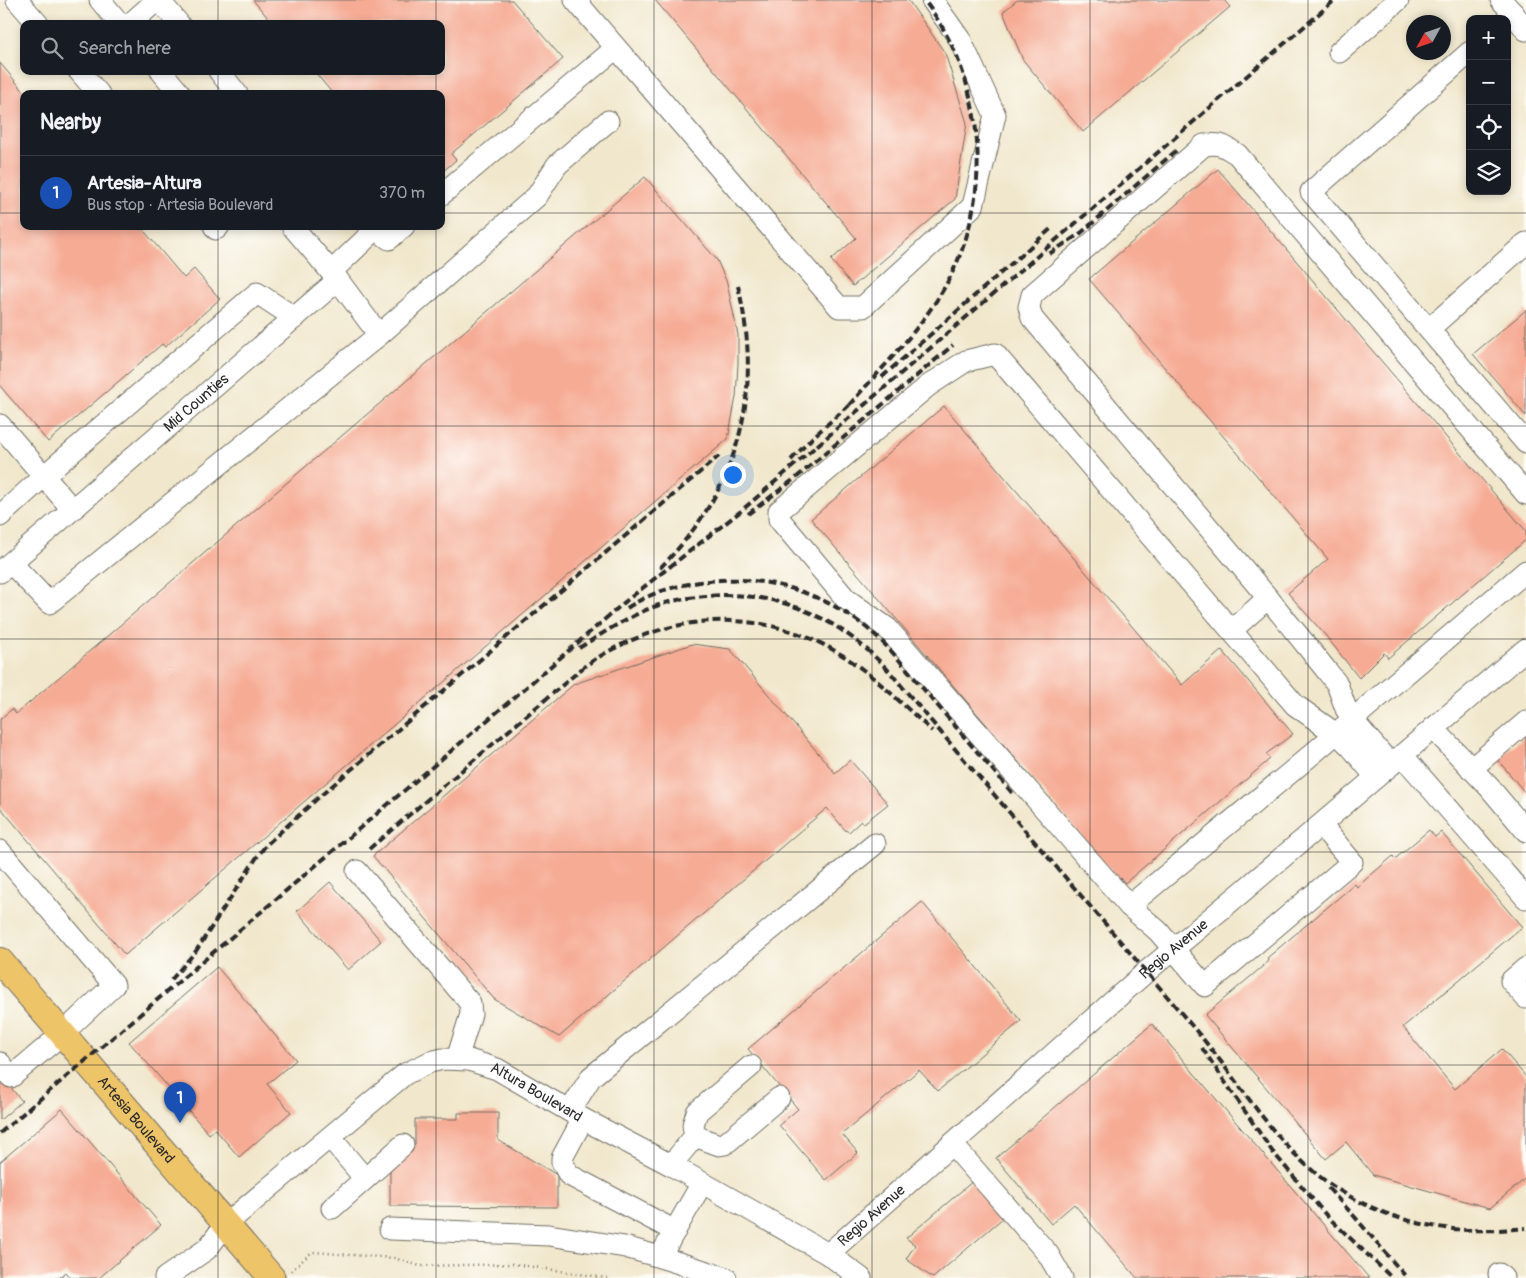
<!DOCTYPE html>
<html lang="en">
<head>
<meta charset="utf-8">
<style>
	:root { --surface:#171b24; --page:#20242c; --text:#f1f3f6; --muted:#9ea1a6; --line:#363941; --accent:#d690ce }
	body { margin:0; font-family:Pangolin,sans-serif; background:var(--page); color:var(--text) }
	.controls { position:absolute; right:15px; top:15px; display:grid; overflow:hidden; border-radius:10px; box-shadow:0 2px 8px #0003 }
	.controls button { width:45px; height:45px; display:grid; place-items:center; padding:0; border:0; border-bottom:1px solid var(--line); background:var(--surface); color:var(--text); font:25px sans-serif }
	.compass { position:absolute; left:1406px; top:15px; width:45px; height:45px; border-radius:50%; background:var(--surface); box-shadow:0 2px 8px #0003; rotate:230deg }
	.you { position:absolute; left:732px; top:474px; width:18px; height:18px; margin:-12px; border:4px solid #fff; border-radius:50%; background:#1a73e8; box-shadow:0 0 0 8px #1a73e833 }
	.badge { display:grid; place-items:center; width:32px; height:32px; border-radius:50%; background:var(--accent); color:#fff; font-size:16px; font-weight:700 }
	.pin { position:absolute; translate:-50% -41px; filter:drop-shadow(0 1px 2px #0008) }
	.pin::after { content:''; position:absolute; top:26px; width:18px; height:15px; background:inherit; clip-path:polygon(0 0,100% 0,50% 100%) }
	.list { margin:0; padding:0; list-style:none }
	h2 { display:flex; justify-content:space-between; align-items:center; height:65px; margin:0; padding:0 20px; font-size:21px }
	h2 small { font-size:16px; font-weight:400; color:var(--muted) }
	.list li { display:grid; grid-template-columns:32px 1fr auto; gap:15px; align-items:center; box-sizing:border-box; height:75px; padding:0 20px; border-top:1px solid var(--line) }
	.list b { display:block; font-size:19px; white-space:nowrap }
	.list p { margin:0; font-size:16px; white-space:nowrap; color:var(--muted) }
	.list em { font-size:16px; font-style:normal; color:var(--muted) }
	.icon { flex:none; width:28px; height:28px; fill:none; stroke:currentColor; stroke-width:2; stroke-linecap:round; stroke-linejoin:round }
	.map { position:relative; flex:none; width:1526px; height:1278px; overflow:hidden }
	.search { position:absolute; background:var(--surface); box-shadow:0 2px 8px #0003; left:20px; top:20px; width:425px; height:55px; display:flex; align-items:center; gap:12px; box-sizing:border-box; padding:0 18px; border-radius:10px; color:var(--muted); font-size:19px }
	.panel { position:absolute; background:var(--surface); box-shadow:0 2px 8px #0003; left:20px; top:90px; width:425px; height:140px; border-radius:10px }
	.map>svg:first-child { display:block }
	.building { fill:#f6ab94 }
	.lines { fill:none; stroke-linecap:round; stroke-linejoin:round }
	.minor-casing { stroke:#706d63; stroke-width:23 }
	.major-casing { stroke:#706d63; stroke-width:28 }
	.path { stroke:#706d63; stroke-width:2.5; stroke-dasharray:1 4; stroke-linecap:butt }
	.minor { stroke:#fff; stroke-width:21 }
	.major { stroke:#eec469; stroke-width:26 }
	.rail { stroke:#2b2b2b; stroke-width:4; stroke-dasharray:8 4; stroke-linecap:butt }
	.grid { fill:none; stroke:#2b2b2b; stroke-width:1; stroke-opacity:0.55 }
	.labels { text-anchor:middle; stroke-width:4; stroke-linejoin:round; paint-order:stroke }
	.street-label { font-size:15px; fill:#2b2b2b; stroke:#fdfcf7 }
</style>
</head>
<body>
<div class="map">
<svg width="1526" height="1278" viewBox="0 0 1526 1278">
	<rect width="100%" height="100%" fill="#fdfcf7"/>
	<filter id="ink" filterUnits="userSpaceOnUse"><feTurbulence type="fractalNoise" baseFrequency=".02" numOctaves="2"/><feDisplacementMap in="SourceGraphic" scale="10" xChannelSelector="R" yChannelSelector="G"/><feConvolveMatrix kernelMatrix="1 2 1 2 8 2 1 2 1" color-interpolation-filters="sRGB"/></filter>
	<filter id="wash" filterUnits="userSpaceOnUse"><feTurbulence type="fractalNoise" baseFrequency=".0096" numOctaves="4" result="noise"/><feDisplacementMap in="SourceGraphic" scale="20" xChannelSelector="R" yChannelSelector="G"/><feGaussianBlur stdDeviation="1.12" result="paint"/><feColorMatrix in="noise" values="0 0 0 0 0 0 0 0 0 0 0 0 0 0 0 0 0 1.4 0 .05"/><feComposite in="paint" operator="in"/></filter>
	<g filter="url(#wash)">
		<rect width="100%" height="100%" fill="#f1e7cc"/>
		<g id="blocks">
			<path class="building" d="M253,0H512L563,59L451,154L456,160L441,173V94H333L314,71H441V24H273Z
				M655,0H908L945,53L967,123L955,199L853,286L831,260L856,238Z
				M1017,0H1224L1230,7L1083,132L1023,60L1003,12Z
				M0,63L26,94H24V226H140L184,278L194,269L220,299L165,347L162,344L48,442L0,386Z
				M1218,169L1526,531V540L1388,658L1384,653L1359,678L1326,636L1288,593L1328,559L1089,279Z
				M645,177L717,260L727,283L738,335V364L736,397L728,439L125,955L0,807V719L12,709L16,714Z
				M1526,310V416L1473,354Z
				M944,406L1182,685L1222,650L1293,734L1266,754L1270,759L1125,883L1121,878L1119,880L811,519Z
				M692,644L730,649L835,773L850,760L888,804L864,823L861,821L849,832L845,830L827,808L559,1037L494,999L373,856L574,684Z
				M1526,735V794L1497,759Z
				M1429,830L1435,837L1441,832L1522,927L1403,1027L1455,1089L1502,1049L1526,1077V1178L1490,1208L1373,1175L1346,1142L1326,1159L1205,1015L1269,961L1267,958L1355,884L1357,887L1393,856L1395,859Z
				M330,882L381,941L348,970L297,911Z
				M922,902L1021,1021L938,1091L919,1070L842,1134L858,1153L826,1180L779,1125L798,1109L748,1049Z
				M217,967L296,1060L267,1084L291,1112L239,1157L215,1129L209,1134L129,1042Z
				M1152,1024L1369,1278H1137L1074,1204L1051,1224L996,1158Z
				M0,1075L22,1101L0,1120Z
				M62,1109L161,1225L99,1278H71L66,1272L59,1278H0V1162Z
				M458,1113H498V1140L557,1175V1207L390,1206V1166L415,1144V1119H458Z
				M973,1181L1004,1217L933,1278L906,1259L915,1245L906,1238Z"/>
		</g>
	</g>
	<g filter="url(#ink)">
		<use href="#blocks" fill-opacity="0" stroke="#706d63" stroke-width="1"/>
		<g class="lines">
			<defs>
				<g id="minor">
					<path d="M17,0L38,24"/>
					<path d="M100,0L120,24"/>
					<path d="M159,0L179,24"/>
					<path d="M575,0L839,307H863L973,206L995,115L961,41L932,0"/>
					<path d="M1501,0L1513,13L1507,19"/>
					<path d="M1513,13L1526,30"/>
					<path d="M130,24L157,0"/>
					<path d="M1339,52L1398,0"/>
					<path d="M1470,52L1311,192L1526,443"/>
					<path d="M79,71L99,94"/>
					<path d="M161,71L180,94"/>
					<path d="M219,71L237,94"/>
					<path d="M441,195L616,48"/>
					<path d="M214,226L216,229L219,226"/>
					<path d="M331,272L376,229L389,239L404,226"/>
					<path d="M1429,329L1526,243"/>
					<path d="M379,335L537,196L557,165L608,121"/>
					<path d="M0,425L72,509"/>
					<path d="M0,516L44,476L257,293L295,318"/>
					<path d="M11,563L49,603L379,335L338,280"/>
					<path id="s1" d="M0,572L338,280L292,226"/>
					<path d="M1232,630L1268,598"/>
					<path d="M1433,728L1489,787L1526,831"/>
					<path d="M1402,755L1526,898"/>
					<path d="M1391,765L1356,724L1346,709L1337,684L1327,671L1268,598L1032,318L1029,307L1032,295L1204,145C1221,143 1222,145 1237,154L1526,494"/>
					<path d="M1471,769L1526,722"/>
					<path d="M1321,825L1352,862L1205,986L1158,931L1129,906L887,628L846,599L779,519V511L928,386L966,361L995,354L1295,705L1343,739L1351,747L1376,777"/>
					<path d="M0,851L114,985L62,1034L11,1077L0,1063"/>
					<path d="M357,871L470,1003L471,1014L457,1059"/>
					<path d="M1129,906L1291,772L1526,571"/>
					<path d="M1526,968L1511,981L1526,998"/>
					<path d="M570,1111L591,1077L875,844"/>
					<path d="M583,1119L562,1158V1162L569,1175L675,1231"/>
					<path d="M695,1136L719,1145L725,1144L779,1098"/>
					<path d="M330,1137L365,1179L332,1208"/>
					<path d="M952,1144L1048,1254L1062,1278"/>
					<path d="M671,1165L695,1136L693,1125L697,1112L751,1066"/>
					<path d="M365,1179L403,1145"/>
					<path d="M390,1229L549,1235L625,1247L660,1257L702,1183"/>
					<path id="s2" d="M828,1254L1146,972L1242,892L1526,649"/>
					<path d="M660,1257L726,1278"/>
					<path d="M1499,1274L1503,1278"/>
					<path id="s3" d="M165,1278L207,1249L226,1224L405,1074L430,1062L443,1059L469,1060L497,1069L583,1119L671,1165L828,1254L861,1278"/>
				</g>
				<g id="major">
					<path id="s4" d="M0,961L272,1278"/>
				</g>
			</defs>
			<use href="#minor" class="minor-casing"/>
			<use href="#major" class="major-casing"/>
			<path class="path" d="M291,1271L312,1252L394,1258L420,1266L514,1264L607,1278"/>
			<use href="#minor" class="minor"/>
			<use href="#major" class="major"/>
			<path class="rail" d="M1049,254L1081,233L1178,149
				M882,377L1053,227
				M849,405C882,368 918,332 943,290C996,200 987,82 924,0
				M791,460L813,437L855,400
				M748,514L797,477L953,345
				M660,568C739,489 764,395 738,286
				M627,608C654,590 688,582 720,580C776,577 832,597 874,634C895,653 913,677 932,699C959,731 986,762 1013,794
				M579,648C605,632 630,615 659,605C680,598 701,596 723,595C791,595 843,622 889,671C993,795 1100,916 1203,1039C1247,1092 1282,1156 1342,1192C1401,1227 1459,1235 1526,1228
				M369,849L585,666C663,612 760,604 842,655C875,676 903,705 932,731
				M171,980L196,951L257,857L266,845L319,797L719,456
				M1202,1048L1272,1151L1326,1215L1392,1278
				M0,1133L523,690L626,601L741,511L1335,0
				M1328,1188L1354,1216L1407,1278"/>
		</g>
	</g>
	<path class="grid" d="M218,0V24M436,0V24M654,0V1278M872,0V1278M1090,0V1278M1308,0V1278M218,71V94M436,71V94M0,213H24M441,213H1526M218,226V1278M436,226V1278M0,426H1526M0,639H1526M0,852H1526M0,1065H1526"/>
	<g class="labels">
		<g class="street-label">
			<text dy="5" stroke="none"><textPath href="#s1" startOffset="259">Mid Counties</textPath></text>
			<text dy="5" stroke="none"><textPath href="#s2" startOffset="461">Regio Avenue</textPath></text>
			<text dy="5" stroke="none"><textPath href="#s3" startOffset="458">Altura Boulevard</textPath></text>
			<text dy="5" stroke="none"><textPath href="#s4" startOffset="209">Artesia Boulevard</textPath></text>
			<text dy="5" stroke="none"><textPath href="#s2" startOffset="58">Regio Avenue</textPath></text>
		</g>
	</g>
</svg>
<div class="controls">
<button>+</button>
<button>−</button>
<button><svg class="icon" aria-label="locate" viewBox="0 0 24 24"><circle cx="12" cy="12" r="6"/><path d="M12 2v4M12 18v4M2 12h4M18 12h4"/></svg></button>
<button><svg class="icon" aria-label="layers" viewBox="0 0 24 24"><path d="M12 4l9 5-9 5-9-5zM3 14l9 5 9-5"/></svg></button>
</div>
<svg class="compass" viewBox="-18 -18 36 36"><path d="M0-13l5 13h-10z" fill="#e53935"/><path d="M0 13l5-13h-10z" fill="#9ea1a6"/></svg>
<div class="you"></div>
<div class="pin badge" style="left:180px;top:1123px;background:#1a4fb4">1</div>
<div class="search"><svg class="icon" aria-label="search" viewBox="0 0 24 24"><circle cx="10" cy="10" r="6"/><path d="M15 15l6 6"/></svg>Search here</div>
<section class="panel">
<h2>Nearby<small></small></h2>
<ul class="list">
<li><span class="badge" style="background:#1a4fb4">1</span><div><b>Artesia-Altura</b><p>Bus stop · Artesia Boulevard</p></div><em>370 m</em></li>
</ul>
</section>
</div>
</body>
</html>
